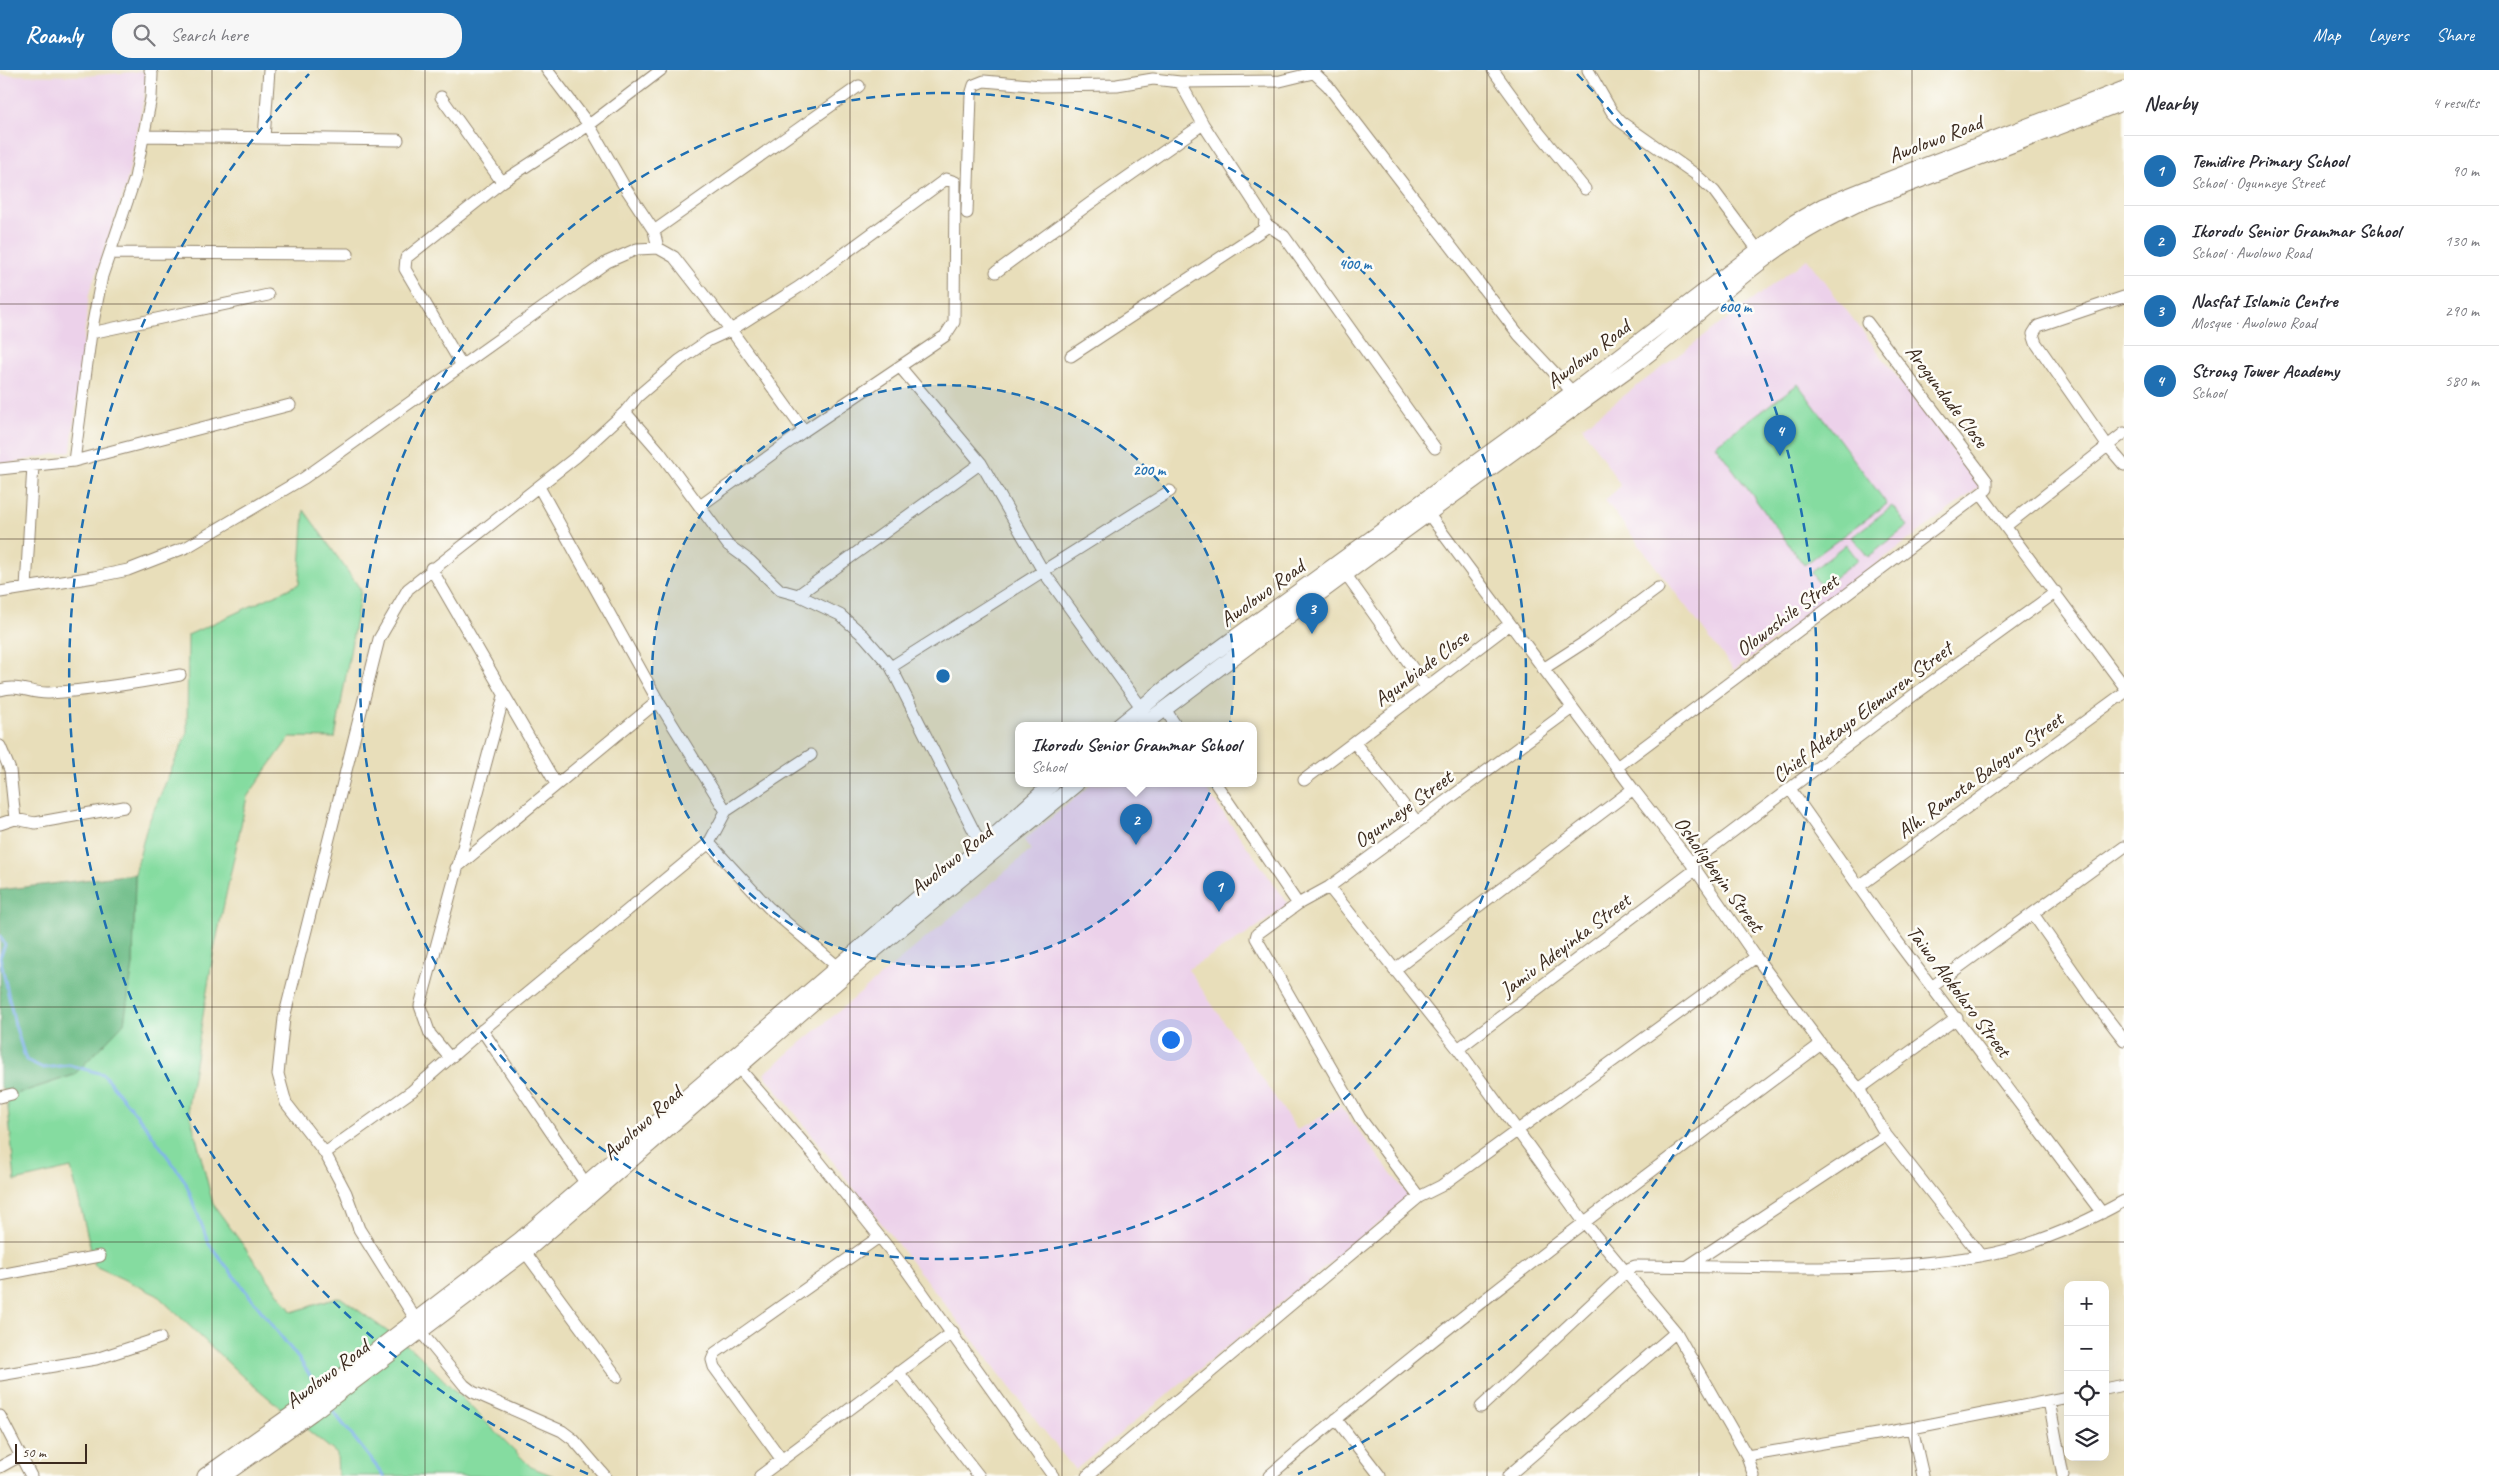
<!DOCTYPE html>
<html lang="en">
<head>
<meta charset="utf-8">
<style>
	:root { --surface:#fff; --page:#f7f7f7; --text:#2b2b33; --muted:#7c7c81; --line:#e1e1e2; --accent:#1f6fb2 }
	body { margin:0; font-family:Caveat,sans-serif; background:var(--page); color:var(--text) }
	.controls { position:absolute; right:15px; bottom:15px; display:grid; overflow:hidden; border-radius:10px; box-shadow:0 5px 20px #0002 }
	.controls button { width:45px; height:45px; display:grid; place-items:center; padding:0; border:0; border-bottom:1px solid var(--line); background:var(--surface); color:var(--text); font:25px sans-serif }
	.scale { position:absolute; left:15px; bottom:12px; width:72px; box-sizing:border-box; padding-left:5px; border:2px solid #3b2a1e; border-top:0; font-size:14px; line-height:18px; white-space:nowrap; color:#3b2a1e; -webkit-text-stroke:4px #fdfcf7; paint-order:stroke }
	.you { position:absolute; left:1170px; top:969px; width:18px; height:18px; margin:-12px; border:4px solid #fff; border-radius:50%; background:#1a73e8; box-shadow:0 0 0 8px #1a73e833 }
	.badge { display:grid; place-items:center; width:32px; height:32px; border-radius:50%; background:var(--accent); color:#fff; font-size:16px; font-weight:700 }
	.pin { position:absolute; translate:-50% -41px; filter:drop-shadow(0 1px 2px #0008) }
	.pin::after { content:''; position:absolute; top:26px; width:18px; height:15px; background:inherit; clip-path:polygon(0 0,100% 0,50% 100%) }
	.popup { position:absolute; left:1015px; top:652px; width:242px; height:65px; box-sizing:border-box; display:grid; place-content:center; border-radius:10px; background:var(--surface); filter:drop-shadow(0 1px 4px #0005); font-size:16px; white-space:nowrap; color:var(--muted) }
	.popup b { font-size:19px; color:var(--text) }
	.popup::after { content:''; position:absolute; left:50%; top:100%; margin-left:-10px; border:10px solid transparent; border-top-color:var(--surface) }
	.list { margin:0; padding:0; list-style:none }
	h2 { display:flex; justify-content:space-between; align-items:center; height:65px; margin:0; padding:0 20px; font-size:21px }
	h2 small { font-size:16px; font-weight:400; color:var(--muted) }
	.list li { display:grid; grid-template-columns:32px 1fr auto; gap:15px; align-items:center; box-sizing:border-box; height:70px; padding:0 20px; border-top:1px solid var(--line) }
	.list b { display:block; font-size:19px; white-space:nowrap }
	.list p { margin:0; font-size:16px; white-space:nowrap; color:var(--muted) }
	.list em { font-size:16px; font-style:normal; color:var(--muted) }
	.icon { flex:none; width:28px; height:28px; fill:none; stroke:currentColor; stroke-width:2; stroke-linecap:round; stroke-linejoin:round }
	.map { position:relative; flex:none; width:2124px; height:1406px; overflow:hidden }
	header { display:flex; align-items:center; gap:30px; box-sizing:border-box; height:70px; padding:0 25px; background:var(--accent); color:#fff }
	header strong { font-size:24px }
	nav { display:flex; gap:28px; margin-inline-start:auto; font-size:18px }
	.search { width:350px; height:45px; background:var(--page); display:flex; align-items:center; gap:12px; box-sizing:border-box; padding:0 18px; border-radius:20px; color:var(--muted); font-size:19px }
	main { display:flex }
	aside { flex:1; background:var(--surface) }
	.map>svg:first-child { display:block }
	.built { fill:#ecd1ea }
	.green { fill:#85dca0; stroke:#60835f }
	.forest { fill:#6cbc86; stroke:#547352 }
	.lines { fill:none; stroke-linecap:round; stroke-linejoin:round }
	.stream { stroke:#80b2ec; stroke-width:3 }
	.minor-casing { stroke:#92846c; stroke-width:13 }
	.major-casing { stroke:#92846c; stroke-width:17 }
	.minor { stroke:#fff; stroke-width:11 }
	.major { stroke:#fff; stroke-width:15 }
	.grid { fill:none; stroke:#3b2a1e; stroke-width:1; stroke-opacity:0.55 }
	.ring { fill:none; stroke:#1f6fb2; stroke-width:2.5; stroke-dasharray:9 6 }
	.labels { text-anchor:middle; stroke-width:5; stroke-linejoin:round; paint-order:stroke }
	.street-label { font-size:21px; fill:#3b2a1e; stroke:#fdfcf7 }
	.centre { fill:#1f6fb2; stroke:#fdfcf7; stroke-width:2.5 }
	.ring-label { font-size:15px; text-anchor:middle; font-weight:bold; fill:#1f6fb2; stroke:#fdfcf7; stroke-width:5; stroke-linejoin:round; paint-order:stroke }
</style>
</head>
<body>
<header>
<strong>Roamly</strong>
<div class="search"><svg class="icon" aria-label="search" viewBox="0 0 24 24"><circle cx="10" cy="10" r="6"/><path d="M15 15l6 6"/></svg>Search here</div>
<nav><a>Map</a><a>Layers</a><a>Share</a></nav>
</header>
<main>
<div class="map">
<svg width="2124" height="1406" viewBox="0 0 2124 1406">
	<rect width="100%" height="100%" fill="#fdfcf7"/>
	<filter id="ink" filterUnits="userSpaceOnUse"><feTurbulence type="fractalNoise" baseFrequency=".02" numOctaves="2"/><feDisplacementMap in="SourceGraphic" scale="10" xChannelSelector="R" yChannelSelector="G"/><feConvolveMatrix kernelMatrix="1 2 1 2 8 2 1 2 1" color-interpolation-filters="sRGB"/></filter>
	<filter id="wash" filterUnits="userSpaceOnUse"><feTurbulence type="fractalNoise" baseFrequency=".0096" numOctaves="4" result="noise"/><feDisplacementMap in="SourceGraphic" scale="20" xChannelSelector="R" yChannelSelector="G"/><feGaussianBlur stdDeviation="1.12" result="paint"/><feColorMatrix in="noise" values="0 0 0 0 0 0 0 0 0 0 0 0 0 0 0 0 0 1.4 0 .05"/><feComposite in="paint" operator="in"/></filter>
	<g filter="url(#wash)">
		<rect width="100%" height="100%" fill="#e8deba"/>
		<path class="built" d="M146,1V17L126,116L89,224L71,381L0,395V5L85,6Z
			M1807,189L1981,416L1734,600L1605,430L1621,416L1582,357Z
			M1092,714H1202L1289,835L1244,866L1188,899L1297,1060L1340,1036L1410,1128L1075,1400L764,1004L1031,780L1024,770Z"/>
		<path class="green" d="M1798,314L1887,434L1804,495L1715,375Z
			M1892,436L1908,456L1868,487L1852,467Z
			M304,440L361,520L335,668L290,667L247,727L213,885L188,1036L213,1134L292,1242L340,1227L417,1283L531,1397L554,1406H338L337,1384L242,1306L157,1225L95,1196L71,1098L15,1111L7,1027L74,1005L133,895L135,804L147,756L187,663L188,565L299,514Z
			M1846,474L1858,490L1822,517L1810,502Z"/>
		<path class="forest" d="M135,804L133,895L124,953L74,1005L7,1027L0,1015V820Z"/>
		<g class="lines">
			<path class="stream" d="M0,866L5,875L0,887L15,955L26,990L43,998L69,995L103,1004L145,1055L185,1111L209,1174L302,1293L319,1320
				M329,1336L384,1406"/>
		</g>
	</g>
	<g filter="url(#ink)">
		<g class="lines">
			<defs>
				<path id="minor" d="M547,0L589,55L623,114L654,161L658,178
					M1311,0L1328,16L1519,265L1578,328
					M1493,0L1536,59L1585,119
					M1588,0L1612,42L1621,52L1695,104L1714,121L1758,180
					M441,27L502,112
					M144,66L398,70
					M264,68L269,0
					M967,143L971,25L974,15L984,11L1041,16L1117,15L1153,9L1180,12L1280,11L1313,3
					M1266,154L1284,166L1435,378
					M654,161L859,16
					M111,183L348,184
					M996,202L1096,129L1203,54
					M2124,227L2038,256L2033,264L2036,273L2107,375L2124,395
					M91,263L268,225
					M1071,286L1264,159L1265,149L1203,54L1180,12
					M461,294L405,199L406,188L502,112L589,55L661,0
					M900,297L981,393L1043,501L1141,637
					M625,342L659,381L728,475L750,491L780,520L798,525L840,545L864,566L891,597L982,777
					M74,391L91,263L102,206L135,108L151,28L152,4L150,0
					M0,399L74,391L290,335
					M539,417L658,631L726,741
					M1981,424L2124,616
					M1424,438L1633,719L1691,793L1756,887L1821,974L1859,1019L1886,1065L1981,1186
					M2006,456L2124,363
					M431,498L556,714
					M1346,505L1426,617
					M26,518L33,395
					M0,522L94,507L128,500L187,477L304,408L586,207L607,192L637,179L658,178L674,187L731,260L804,361
					M798,525L981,393
					M891,597L1170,421
					M1543,599L1588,570L1658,518
					M0,620C20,614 30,624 49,623C93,620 137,613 180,605
					M1165,639L1176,656
					M1354,672L1417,752
					M0,676L10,700L15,749
					M1617,697L1987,419V411L1867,252
					M1304,710L1510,554
					M1216,714L1298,834
					M1790,719L1897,871L2102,1143
					M0,754L15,749L35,753L124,737
					M709,773L768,837L838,897
					M1691,793L1915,624L2056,522
					M456,798L658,631
					M1329,817L1458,979L1584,1152L1676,1262L1747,1386L1754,1406
					M1858,817L2124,623
					M2033,844L2094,931L2124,970
					M1394,900L1633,719
					M1933,916L2124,777
					M482,960L586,1114
					M1458,979L1695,800
					M450,988L430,964L420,936L504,626
					M738,997L813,1084L907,1201L1053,1406
					M1859,1019L1957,948
					M0,1027L12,1024
					M325,1083L412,1021L474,967L709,773L726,741L811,685
					M1419,1127L1360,1048L1256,868L1257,864L1298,834L1329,817L1572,638
					M525,1182L617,1307
					M1688,1196L1886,1065
					M0,1205L100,1186
					M416,1250L359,1159L346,1123L325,1083L286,1033L278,1004L284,948L379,569L408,519L576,387L625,342L638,326L680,290L709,270L731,260L799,217L946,109L955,112L954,252L945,266L804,361L700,436
					M420,1261L464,1315L473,1322L562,1361L574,1370L605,1406
					M898,1302L979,1406
					M0,1305L96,1289L160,1268
					M2105,1319L2124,1315
					M2049,1331L2063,1406
					M1481,1337L1630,1198L1635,1196C1750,1196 1866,1205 1979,1186C2028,1178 2081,1155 2124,1131
					M0,1346L31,1406
					M1336,1349L1380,1406
					M1912,1358L1923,1406
					M1747,1386L1912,1358L2068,1327
					M782,1390L714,1297L712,1290L715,1283L879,1167
					M0,1397L20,1386
					M760,1406L953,1262
					M1087,1406L1419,1127L1441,1116L1756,887
					M1269,1406C1446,1254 1634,1114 1821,974
					M1508,1406L1676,1262"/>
				<path id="major" d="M1119,656L1167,617L1573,322L1795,152L1823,136L1893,108L2124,19
					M1142,656C1303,534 1466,415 1630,298C1676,265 1717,225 1762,191C1791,168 1824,150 1857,134L2124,32
					M205,1406L305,1335L520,1170L930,818L982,777L1052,714
					M223,1406L312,1343L525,1182L860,892L1076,714"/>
			</defs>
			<use href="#minor" class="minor-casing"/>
			<use href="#major" class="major-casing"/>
			<use href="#minor" class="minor"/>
			<use href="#major" class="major"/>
		</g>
	</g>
	<path class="grid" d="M212,0V1406M425,0V1406M637,0V1406M850,0V1406M1062,0V1406M1274,0V1406M1487,0V1406M1699,0V1406M1912,0V1406M0,234H2124M0,469H2124M0,703H2124M0,937H2124M0,1172H2124"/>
	<circle cx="943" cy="606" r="291" fill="#1f6fb2" fill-opacity=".12"/>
	<g class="ring">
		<circle cx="943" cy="606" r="291"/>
		<circle cx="943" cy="606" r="583"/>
		<path d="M588 1404A874 874 0 0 1 309 4M1577 4A874 874 0 0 1 1298 1404"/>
	</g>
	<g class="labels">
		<g class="street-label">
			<text transform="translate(1935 69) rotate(-21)" y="7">Awolowo Road</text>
			<text transform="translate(1588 284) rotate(-37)" y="7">Awolowo Road</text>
			<text transform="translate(1947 326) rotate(53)" y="7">Arogundade Close</text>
			<text transform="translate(1262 523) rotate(-36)" y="7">Awolowo Road</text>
			<text transform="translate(1787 545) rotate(-37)" y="7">Olowoshile Street</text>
			<text transform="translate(1421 598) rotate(-37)" y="7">Agunbiade Close</text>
			<text transform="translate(1862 642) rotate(-37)" y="7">Chief Adetayo Elemuren Street</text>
			<text transform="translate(1980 705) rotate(-36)" y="7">Alh. Ramota Balogun Street</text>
			<text transform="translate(1403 739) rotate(-36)" y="7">Ogunneye Street</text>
			<text transform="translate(951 790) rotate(-39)" y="7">Awolowo Road</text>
			<text transform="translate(1719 804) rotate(54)" y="7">Osholigbeyin Street</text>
			<text transform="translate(1565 875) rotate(-37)" y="7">Jamiu Adeyinka Street</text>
			<text transform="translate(1959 921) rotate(53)" y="7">Taiwo Alokolaro Street</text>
			<text transform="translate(642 1053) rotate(-42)" y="7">Awolowo Road</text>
			<text transform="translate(327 1304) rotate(-37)" y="7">Awolowo Road</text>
		</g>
	</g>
	<circle cx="943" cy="606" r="8" class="centre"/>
	<g class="ring-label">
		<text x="1355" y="199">400 m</text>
		<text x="1735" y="242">600 m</text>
		<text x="1149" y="405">200 m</text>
	</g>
</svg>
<div class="controls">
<button>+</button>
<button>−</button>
<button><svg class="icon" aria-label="locate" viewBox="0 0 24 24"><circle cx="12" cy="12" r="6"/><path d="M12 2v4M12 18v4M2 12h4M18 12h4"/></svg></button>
<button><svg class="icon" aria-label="layers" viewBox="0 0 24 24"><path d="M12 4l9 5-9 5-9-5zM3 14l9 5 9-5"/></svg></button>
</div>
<div class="scale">50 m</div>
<div class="you"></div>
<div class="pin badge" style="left:1219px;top:842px">1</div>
<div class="pin badge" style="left:1136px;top:775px">2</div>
<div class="popup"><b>Ikorodu Senior Grammar School</b>School</div>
<div class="pin badge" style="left:1312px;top:564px">3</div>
<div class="pin badge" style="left:1780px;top:386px">4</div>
</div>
<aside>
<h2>Nearby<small>4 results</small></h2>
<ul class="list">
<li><span class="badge">1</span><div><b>Temidire Primary School</b><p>School · Ogunneye Street</p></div><em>90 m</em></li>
<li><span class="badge">2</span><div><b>Ikorodu Senior Grammar School</b><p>School · Awolowo Road</p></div><em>130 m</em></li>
<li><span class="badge">3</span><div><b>Nasfat Islamic Centre</b><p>Mosque · Awolowo Road</p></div><em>290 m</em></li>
<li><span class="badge">4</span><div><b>Strong Tower Academy</b><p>School</p></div><em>580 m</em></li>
</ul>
</aside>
</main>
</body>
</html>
